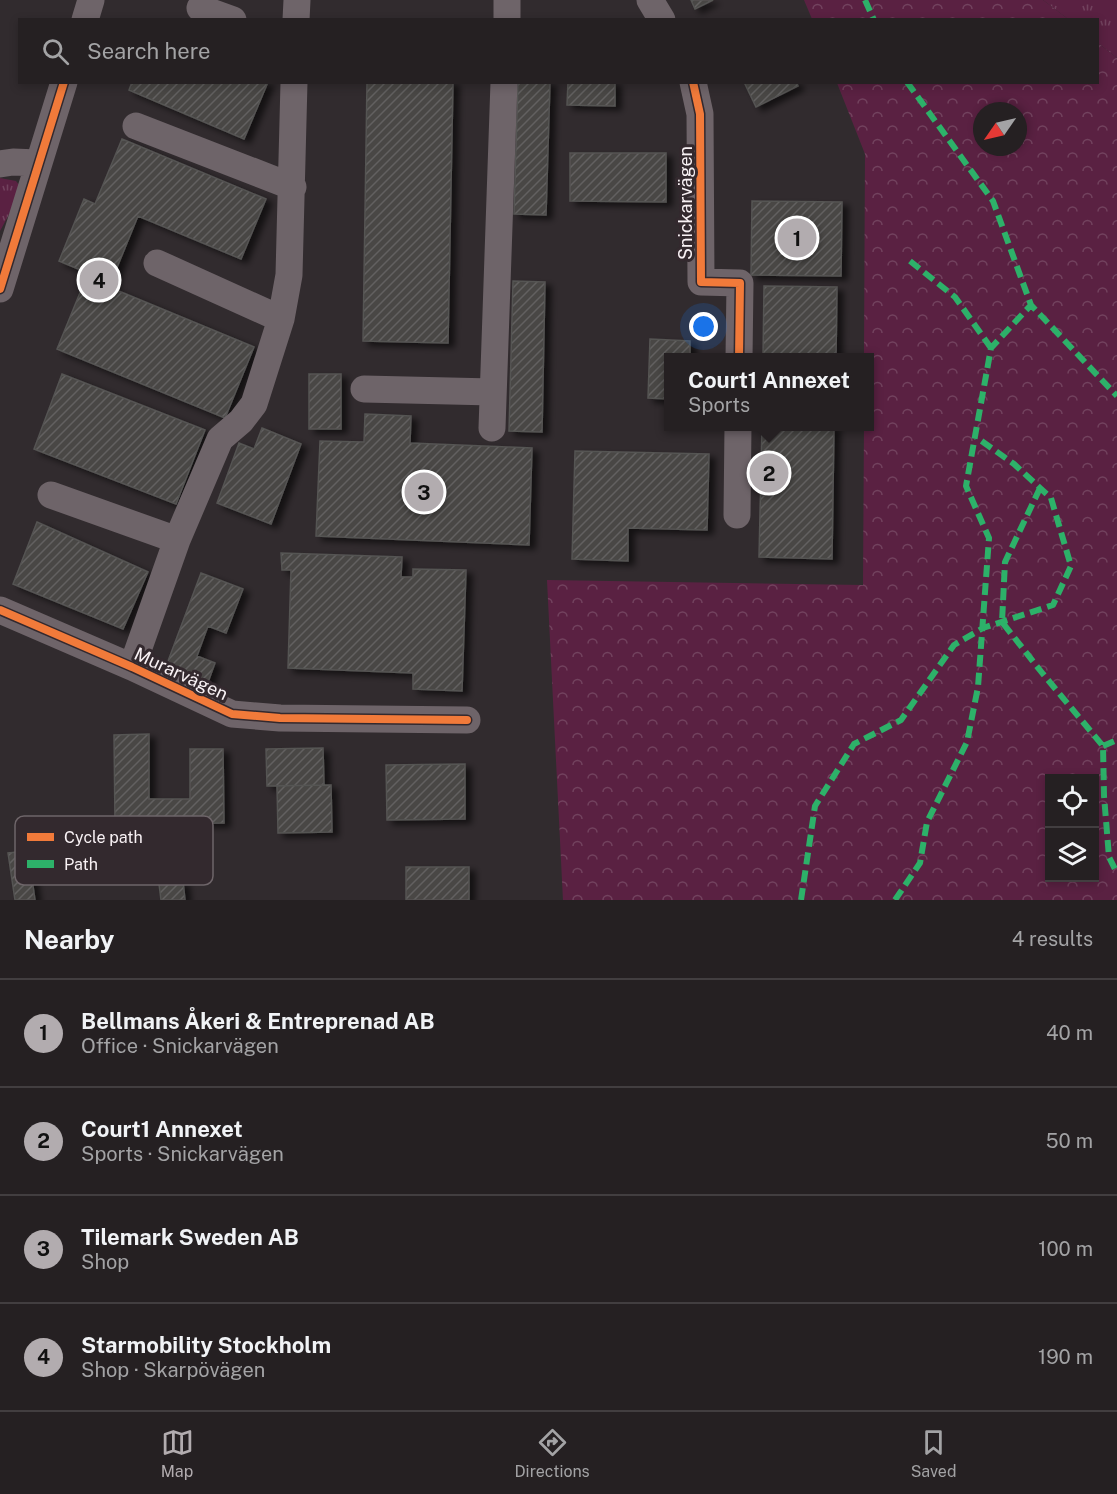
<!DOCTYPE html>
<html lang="en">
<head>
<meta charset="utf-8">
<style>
	:root { --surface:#252022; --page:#2d282a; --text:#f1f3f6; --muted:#a3a3a5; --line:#423e40; --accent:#b2acaf }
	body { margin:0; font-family:"Public Sans",sans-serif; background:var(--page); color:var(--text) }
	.controls { position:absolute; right:18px; bottom:18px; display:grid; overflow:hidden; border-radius:0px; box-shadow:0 3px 9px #0003 }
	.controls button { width:54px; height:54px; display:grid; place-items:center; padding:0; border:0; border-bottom:2px solid var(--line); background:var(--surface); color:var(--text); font:30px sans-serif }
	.compass { position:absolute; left:973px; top:102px; width:54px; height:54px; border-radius:50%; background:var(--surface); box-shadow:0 3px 9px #0003; rotate:236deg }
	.you { position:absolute; left:704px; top:327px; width:21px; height:21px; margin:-15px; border:4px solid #fff; border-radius:50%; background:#1a73e8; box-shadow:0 0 0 9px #1a73e833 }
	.badge { display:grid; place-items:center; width:39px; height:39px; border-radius:50%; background:var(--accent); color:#111; font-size:20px; font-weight:700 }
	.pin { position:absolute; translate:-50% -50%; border:3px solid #fff; box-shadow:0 2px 6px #0006 }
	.popup { position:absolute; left:664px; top:353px; width:210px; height:78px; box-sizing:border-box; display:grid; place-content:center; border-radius:0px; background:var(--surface); filter:drop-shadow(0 2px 4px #0005); font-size:20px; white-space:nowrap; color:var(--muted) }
	.popup b { font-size:22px; color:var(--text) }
	.popup::after { content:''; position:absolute; left:50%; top:100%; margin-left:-12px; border:12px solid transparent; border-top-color:var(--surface) }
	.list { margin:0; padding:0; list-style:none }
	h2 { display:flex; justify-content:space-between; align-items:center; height:78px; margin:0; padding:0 24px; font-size:26px }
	h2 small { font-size:20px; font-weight:400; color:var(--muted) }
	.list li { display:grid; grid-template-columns:39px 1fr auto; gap:18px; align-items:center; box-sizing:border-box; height:108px; padding:0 24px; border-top:2px solid var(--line) }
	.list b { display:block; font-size:22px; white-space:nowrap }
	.list p { margin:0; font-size:20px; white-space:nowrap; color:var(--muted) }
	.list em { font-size:20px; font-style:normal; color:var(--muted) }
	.icon { flex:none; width:33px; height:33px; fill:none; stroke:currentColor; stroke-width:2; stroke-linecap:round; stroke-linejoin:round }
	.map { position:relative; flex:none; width:1117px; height:900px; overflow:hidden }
	.search { position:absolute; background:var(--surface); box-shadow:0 3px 9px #0003; left:18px; right:18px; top:18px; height:66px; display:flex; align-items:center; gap:15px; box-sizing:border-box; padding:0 21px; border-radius:0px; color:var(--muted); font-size:22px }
	.sheet { height:510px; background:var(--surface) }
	nav { display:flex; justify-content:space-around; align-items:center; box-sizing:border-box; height:84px; border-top:2px solid var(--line); background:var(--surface); font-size:16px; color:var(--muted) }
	nav a { display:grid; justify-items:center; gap:3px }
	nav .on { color:var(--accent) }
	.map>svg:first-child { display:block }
	.grass { fill:url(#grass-tufts) }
	.forest { fill:url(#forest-crowns); fill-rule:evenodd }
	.building { fill:url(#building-hatch); stroke:#555453; stroke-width:1.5; filter:url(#shadow) }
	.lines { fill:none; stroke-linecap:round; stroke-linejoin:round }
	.minor { stroke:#6e6469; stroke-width:27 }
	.quiet { stroke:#2db169; stroke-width:6; stroke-dasharray:12 6; stroke-linecap:butt }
	.cycleway-casing { stroke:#33292e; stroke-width:11 }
	.cycleway { stroke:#f17a3a; stroke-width:8 }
	.labels { text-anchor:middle; stroke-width:6; stroke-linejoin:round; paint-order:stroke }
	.street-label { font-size:18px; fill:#f8f1f4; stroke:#33292e }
	.key { fill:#33292e; stroke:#6e6569; stroke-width:1.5 }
	.key-label { font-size:16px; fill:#f8f1f4 }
</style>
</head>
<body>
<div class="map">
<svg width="1117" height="900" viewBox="0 0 1117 900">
	<defs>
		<pattern id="grass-tufts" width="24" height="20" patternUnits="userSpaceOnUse" patternTransform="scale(1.5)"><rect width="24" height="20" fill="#5a2142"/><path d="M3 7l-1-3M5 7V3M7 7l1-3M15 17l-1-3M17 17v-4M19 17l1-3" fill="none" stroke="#72425e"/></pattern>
		<pattern id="forest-crowns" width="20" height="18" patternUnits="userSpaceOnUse" patternTransform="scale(1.5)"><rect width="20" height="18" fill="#5a2142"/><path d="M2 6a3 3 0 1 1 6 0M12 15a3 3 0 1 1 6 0" fill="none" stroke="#72425e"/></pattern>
		<pattern id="building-hatch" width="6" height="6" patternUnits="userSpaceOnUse" patternTransform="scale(1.5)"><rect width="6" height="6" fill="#484645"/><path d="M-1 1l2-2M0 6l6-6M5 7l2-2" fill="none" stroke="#636160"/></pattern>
		<filter id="shadow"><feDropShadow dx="6" dy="4" stdDeviation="3" flood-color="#0009"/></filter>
	</defs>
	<rect width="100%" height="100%" fill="#312b2e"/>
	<path class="grass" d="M1043,0H1117V58L1098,43V20L1068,19Z
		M0,178L16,181L19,185L13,207L0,231Z"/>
	<path class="forest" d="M804,0H1043L1068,19H812Z
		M1098,43L1117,58V900H563L547,580L863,585L864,427L870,426V358L864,357L865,154L837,83L1098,82ZM982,111H1018V147H982ZM1050,778H1094V878H1050Z"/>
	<path class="building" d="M691,0H713L695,9Z
		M132,82H268L244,139L129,90Z
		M367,82H453L448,343L363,341Z
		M518,82H550L546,215L514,214Z
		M568,82H615V106L567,105Z
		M744,82H796L798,86L756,107Z
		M122,139L266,199L241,259L138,216L109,287L254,347L225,418L57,349L88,273L59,261L84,199L95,204Z
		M570,153H666V202L570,201Z
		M752,201L842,202L841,276L751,275Z
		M513,281L545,282L542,432L509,431Z
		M764,286L837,287L836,358H763Z
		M650,339L690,341V358H668V399L648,398Z
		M62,374L205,430L176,504L34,449Z
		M309,374H341V429H309Z
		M365,414L411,416L410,443L532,448L529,545L316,536L320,441L364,442Z
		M762,426H834L832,559L759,557Z
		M262,428L301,444L271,524L217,503L239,443L254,449Z
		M575,451L709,454L707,530L628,528V561L572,559Z
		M37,522L148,572L123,629L13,584Z
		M281,553L402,557L401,577H413V569L466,570L462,691L413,689V673L288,668L291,570H282Z
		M201,573L243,589L226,633L208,626L197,656L215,663L207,685L165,669Z
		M149,734V799H190V749H223L224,823L115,824L114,735Z
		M323,748L324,785L267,786L266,749Z
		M465,764V819L387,820L386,765Z
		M331,785L332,832L278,833L277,786Z
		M28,851L35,900H15L8,853Z
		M406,867H469V900H406Z
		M183,881L185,900H161L159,884Z"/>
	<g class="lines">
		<path class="minor" d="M650,0L662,20
			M200,8L233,20
			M85,20L91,0
			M296,20L297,0
			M507,20V0
			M693,82L700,114L701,282L740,283L739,358
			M136,126L293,187
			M0,164L13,162L38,163
			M157,263L281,319
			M0,289L64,82
			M364,389L493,392
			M492,428L504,82
			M51,495L177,540
			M737,515L738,426
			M0,610L132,667L232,714L280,718L467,720
			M132,667L177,540L220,439L241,421L254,404L281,319L289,275L294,82"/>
		<path class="quiet" d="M865,0L874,20
			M907,82L993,201L1031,305L1117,396
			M910,261L955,297L991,348
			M1040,488L1005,562L1002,622L1043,674L1103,746L1104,796L1109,857L1117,873
			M1103,746L1117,740
			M801,900L815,806L854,744L901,720L954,645L983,628L1053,605L1071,566L1051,498L1014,464L976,437
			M895,900L920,863L927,822L967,742L978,687L989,538L966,486L991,348L1031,305"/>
		<defs>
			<path id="cycleway" d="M693,82L700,114L701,282L740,283L739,358
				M0,289L64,82
				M0,610L132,667L232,714L280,718L467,720"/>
		</defs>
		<use href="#cycleway" class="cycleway-casing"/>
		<use href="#cycleway" class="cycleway"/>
	</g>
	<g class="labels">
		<g class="street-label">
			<text transform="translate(686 203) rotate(-90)" y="6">Snickarvägen</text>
			<text transform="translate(181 674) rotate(25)" y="6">Murarvägen</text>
		</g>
	</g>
	<rect x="15" y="816" width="198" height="69" rx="9" class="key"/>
	<rect x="27" y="833" width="27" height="8" fill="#f17a3a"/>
	<rect x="27" y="860" width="27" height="8" fill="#2db169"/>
	<g class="key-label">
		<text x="64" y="843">Cycle path</text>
		<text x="64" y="870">Path</text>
	</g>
</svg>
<div class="controls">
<button><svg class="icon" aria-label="locate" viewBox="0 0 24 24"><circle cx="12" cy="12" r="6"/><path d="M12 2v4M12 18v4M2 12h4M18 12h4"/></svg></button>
<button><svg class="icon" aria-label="layers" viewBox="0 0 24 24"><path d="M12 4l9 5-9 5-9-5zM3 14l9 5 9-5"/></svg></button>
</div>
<svg class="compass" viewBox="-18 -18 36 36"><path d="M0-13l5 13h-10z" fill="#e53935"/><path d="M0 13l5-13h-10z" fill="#a3a3a5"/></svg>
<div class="you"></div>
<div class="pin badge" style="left:797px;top:238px">1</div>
<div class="pin badge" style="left:769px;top:473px">2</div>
<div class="popup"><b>Court1 Annexet</b>Sports</div>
<div class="pin badge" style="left:424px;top:492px">3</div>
<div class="pin badge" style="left:99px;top:280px">4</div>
<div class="search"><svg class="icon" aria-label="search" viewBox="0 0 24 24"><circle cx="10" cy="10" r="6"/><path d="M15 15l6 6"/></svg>Search here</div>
</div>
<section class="sheet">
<h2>Nearby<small>4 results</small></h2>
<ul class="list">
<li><span class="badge">1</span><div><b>Bellmans Åkeri &amp; Entreprenad AB</b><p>Office · Snickarvägen</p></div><em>40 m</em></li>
<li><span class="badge">2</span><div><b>Court1 Annexet</b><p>Sports · Snickarvägen</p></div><em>50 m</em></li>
<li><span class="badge">3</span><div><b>Tilemark Sweden AB</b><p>Shop</p></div><em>100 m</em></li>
<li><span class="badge">4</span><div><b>Starmobility Stockholm</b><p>Shop · Skarpövägen</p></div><em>190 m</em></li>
</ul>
</section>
<nav>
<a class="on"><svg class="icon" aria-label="map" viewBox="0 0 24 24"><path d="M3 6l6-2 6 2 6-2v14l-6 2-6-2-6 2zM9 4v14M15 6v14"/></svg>Map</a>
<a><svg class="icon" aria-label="directions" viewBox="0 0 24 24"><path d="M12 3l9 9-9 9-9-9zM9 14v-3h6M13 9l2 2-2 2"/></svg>Directions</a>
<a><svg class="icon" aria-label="saved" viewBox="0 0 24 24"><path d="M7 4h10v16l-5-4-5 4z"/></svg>Saved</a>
</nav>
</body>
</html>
